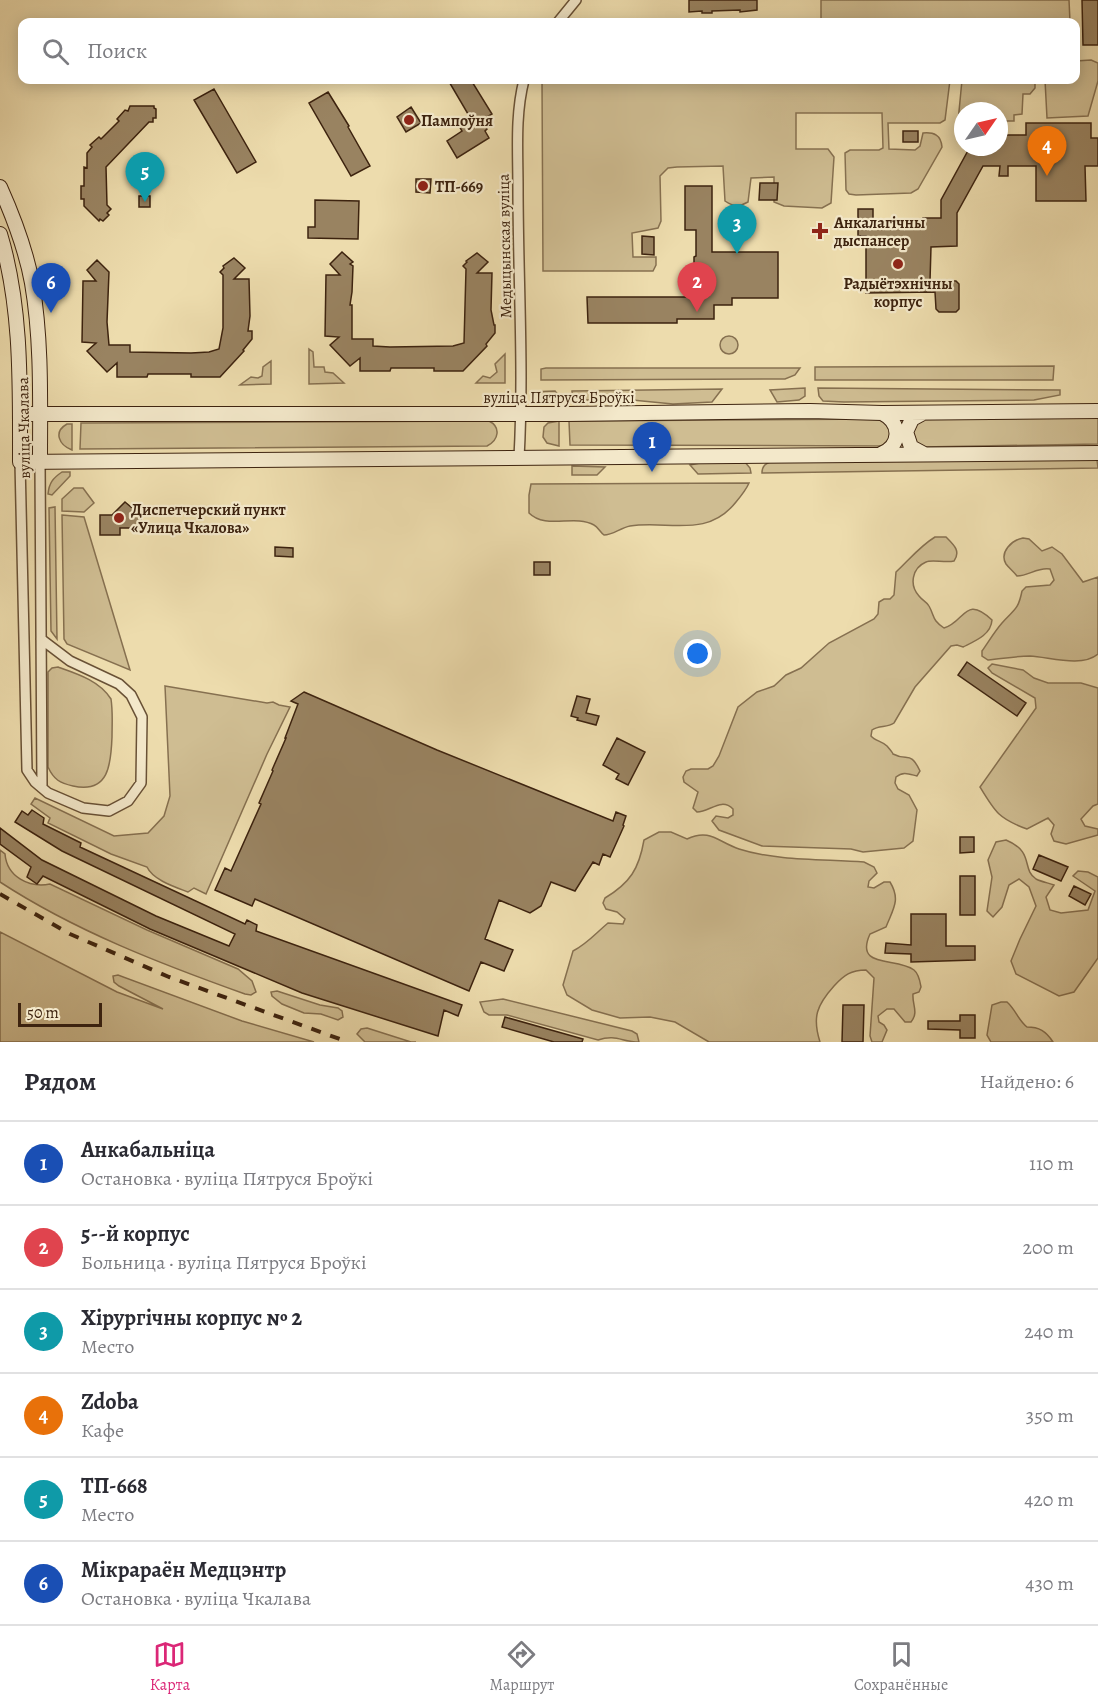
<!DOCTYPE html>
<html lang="ru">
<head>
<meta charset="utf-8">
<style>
	:root { --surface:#fff; --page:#f7f7f7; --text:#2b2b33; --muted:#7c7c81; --line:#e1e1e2; --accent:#db2777 }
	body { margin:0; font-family:Alegreya,serif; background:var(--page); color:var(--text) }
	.compass { position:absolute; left:954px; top:102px; width:54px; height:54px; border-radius:50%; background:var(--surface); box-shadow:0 3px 15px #0003; rotate:56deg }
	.scale { position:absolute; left:18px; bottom:15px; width:84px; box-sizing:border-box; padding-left:6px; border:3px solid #3d230f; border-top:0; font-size:16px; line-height:21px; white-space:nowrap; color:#3d230f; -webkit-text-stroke:4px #f3e8ca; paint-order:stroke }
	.you { position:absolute; left:698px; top:654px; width:21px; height:21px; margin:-15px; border:4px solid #fff; border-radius:50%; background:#1a73e8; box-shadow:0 0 0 9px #1a73e833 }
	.badge { display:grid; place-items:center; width:39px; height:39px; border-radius:50%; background:var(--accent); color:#fff; font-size:20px; font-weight:700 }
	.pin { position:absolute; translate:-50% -50px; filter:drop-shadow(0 2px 3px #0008) }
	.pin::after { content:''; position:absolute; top:32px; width:21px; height:18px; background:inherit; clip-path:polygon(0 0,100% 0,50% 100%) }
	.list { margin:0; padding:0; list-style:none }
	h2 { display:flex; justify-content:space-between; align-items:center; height:78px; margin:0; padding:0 24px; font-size:26px }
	h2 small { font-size:20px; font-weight:400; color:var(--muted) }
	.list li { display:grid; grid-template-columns:39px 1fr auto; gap:18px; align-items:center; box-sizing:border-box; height:84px; padding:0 24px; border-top:2px solid var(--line) }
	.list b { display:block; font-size:22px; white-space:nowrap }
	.list p { margin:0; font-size:20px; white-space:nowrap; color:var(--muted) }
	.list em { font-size:20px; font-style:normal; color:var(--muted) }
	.icon { flex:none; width:33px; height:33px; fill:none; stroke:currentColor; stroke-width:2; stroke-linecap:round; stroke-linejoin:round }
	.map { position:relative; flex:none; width:1098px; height:1042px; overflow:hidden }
	.search { position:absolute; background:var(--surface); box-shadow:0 3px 15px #0003; left:18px; right:18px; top:18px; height:66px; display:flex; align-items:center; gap:15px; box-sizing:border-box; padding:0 21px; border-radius:12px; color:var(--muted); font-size:22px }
	.sheet { height:582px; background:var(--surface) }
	nav { display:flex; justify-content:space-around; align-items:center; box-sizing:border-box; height:84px; border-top:2px solid var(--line); background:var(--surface); font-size:16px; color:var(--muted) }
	nav a { display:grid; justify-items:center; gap:3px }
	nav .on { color:var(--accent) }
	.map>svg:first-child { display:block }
	.green { fill:#cfbd92; stroke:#867050; stroke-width:1.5 }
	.building { fill:#998361; stroke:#3d230f; stroke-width:1.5 }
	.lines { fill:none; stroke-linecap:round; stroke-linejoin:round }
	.minor-casing { stroke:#695136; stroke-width:12 }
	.secondary-casing { stroke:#3d230f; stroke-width:16 }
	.minor { stroke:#f3e8ca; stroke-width:9 }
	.secondary { stroke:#f3e8ca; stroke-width:14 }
	.rail { stroke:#3d230f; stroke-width:4; stroke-dasharray:10 10; stroke-linecap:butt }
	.poi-dot { fill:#8f2418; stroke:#f3e8ca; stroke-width:2 }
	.labels { text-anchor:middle; stroke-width:4.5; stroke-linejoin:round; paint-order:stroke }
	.poi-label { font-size:16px; font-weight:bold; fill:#3d230f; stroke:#f3e8ca; text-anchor:start }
	.street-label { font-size:16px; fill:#3d230f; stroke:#f3e8ca }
</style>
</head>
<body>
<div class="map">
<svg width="1098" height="1042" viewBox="0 0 1098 1042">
	<rect width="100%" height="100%" fill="#eddcad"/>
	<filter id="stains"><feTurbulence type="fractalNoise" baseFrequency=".00333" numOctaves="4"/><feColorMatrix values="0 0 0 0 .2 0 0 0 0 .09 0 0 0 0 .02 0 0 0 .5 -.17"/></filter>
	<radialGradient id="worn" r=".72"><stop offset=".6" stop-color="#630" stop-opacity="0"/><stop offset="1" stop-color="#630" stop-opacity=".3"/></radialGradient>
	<path class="green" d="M821,0H1069L1070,22H821Z
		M1091,60L1098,63V81L1088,116L1047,118L1045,80H1076V61Z
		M542,80H950L945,120L940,123H888L889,149L915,150L920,146L923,133C934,132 941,135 942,147L918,189L911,193L856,195L849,194L846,190L845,153L850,150H879L883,148L882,113H796V149H828L834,157L831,203L822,208L784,206L774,202V177L751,178L748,202C740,207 732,206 725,201L723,166L677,167L668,168L660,176L661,221L658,228L632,233L633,257H656V265L653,271H543Z
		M962,80H1035V88L1030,94H1023L1022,114L1014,115V121H999V111H963V122H958Z
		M720 345a9 9 0 1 1 18 0a9 9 0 1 1-18 0Z
		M309,349L313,352L314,367H324L325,372L333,373L344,383L309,384Z
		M505,354V383H476L483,376L490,378L497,372L495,364Z
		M271,361V384L240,385L251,377L258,378L262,376L263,367Z
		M1054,366L1053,380H815V367Z
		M546,368H800L795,375L785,379L541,380V369Z
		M805,388V396L799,400L777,402L770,390Z
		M818,388L1060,390V395L1034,400L844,402L823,401L819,396Z
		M722,389L712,402L673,404L632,400H572V391Z
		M555,391L559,396L560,400C548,401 536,404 530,392Z
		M1098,418V444L922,447L917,444L912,429L920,421L926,419Z
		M882,419L893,432L887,443L882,446L570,445L569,421Z
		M489,421C501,427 499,440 487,446L80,449L81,423Z
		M559,421V446L547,443L543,437L544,427L548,423Z
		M67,424H72V450C59,445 53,432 67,424Z
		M1097,460L1098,468L762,473C762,466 765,464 772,461Z
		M744,461L750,468L751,473L698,474L690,465L705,462Z
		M572,466L605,467L597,475H572Z
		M62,472H70V476L52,495L48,494C49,483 53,478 62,472Z
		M749,483C746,490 741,496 736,502C707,539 668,520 630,526C620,528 613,535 604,535C600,532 598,527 594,525C574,514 546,530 529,513V495L531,484Z
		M74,488H83L94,503L84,512L62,511V499Z
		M55,507L57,639L51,631L49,508Z
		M62,515L84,517L130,670L67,644L64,639Z
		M935,537H946C954,545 961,551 954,561C945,563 931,559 926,562C912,568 909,585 919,596C922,600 927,602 929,606C935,617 932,620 944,628C965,622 965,594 992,620C991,635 975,641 963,647L957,645L951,646L915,687L894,723C887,728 879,725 872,730L871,736C875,741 882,741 887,746C887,746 893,753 893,754C908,762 910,750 920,771L917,776C909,774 903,771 896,777L895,783L898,789L909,795L917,810L913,841L904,848L863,852L851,849L762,846L719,830L712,821L716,816L728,818L733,815V809C721,797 710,812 697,812L693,808L698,792L684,782L683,777L686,771L691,769H708L713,766L719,756L738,707L757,692L774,686L786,675L801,668L829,643L874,619L878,614L879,602L884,599H890L894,595L896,572C909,560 920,546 935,537Z
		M1023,538L1029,539L1042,551L1052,547L1062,554L1083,582L1098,577V654C1081,668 1050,657 1030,656C1016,656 1001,659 988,660L982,656V651C989,641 995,631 1002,623C1014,609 1018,611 1022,591L1026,587L1050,585L1054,580L1050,569C1037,567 1029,576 1017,576C1014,572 1009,568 1006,564C999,552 1012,540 1023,538Z
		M992,664L1023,670L1034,678L1048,683H1081L1098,688V804L1093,806L1081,819L1085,826L1098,829V835L1066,844L1054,841L1051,834L1054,825L1048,818L1027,829C999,819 995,812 980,787L1036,708L1035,698L992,673L988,668Z
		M58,667C78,674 100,681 111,699C113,712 112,724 112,737C111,764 109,794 73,786C60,783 54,780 48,767V672L52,668Z
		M165,686L267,703L273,702L279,705L290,707L267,754L206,894L194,888L188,892C175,887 153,880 147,867L111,854L48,823L50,818L31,804L35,798L114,836L148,833L164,816L170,796Z
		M659,832H671L687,839C710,828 718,842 739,849C776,861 824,859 864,862L874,867L877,873L869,881L868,887L874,888L884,882H890C901,900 893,909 886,927L870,934C854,969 896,957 914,970C919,974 920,981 921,987L919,992L913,994C912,1005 919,1012 911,1022H905L894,1009H887L878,1016L879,1022L884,1025L887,1030L882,1042H872L870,1036L874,978L866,970C851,970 844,975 834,986C817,1005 812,1017 820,1042H709L675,1022L650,1017L620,1018L592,1010L567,995L563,985L573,951C587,944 596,933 608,923L623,924L625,919L617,912L606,909L603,903L605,898C630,883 639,869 644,840Z
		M1006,840C1035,852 1021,869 1036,879C1042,882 1049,883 1054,885L1046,897L1050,910L1061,913L1088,910L1095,891L1073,876L1078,871L1088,872L1098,877V958L1074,992L1059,996L1016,974L1011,961L1020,939L1036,906L1029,887L1019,879L1009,885L1002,907L993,917L987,911L992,877L988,860L996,842Z
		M0,850L5,854C7,877 29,888 50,884L147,930L238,969L252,981L256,992L251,995L245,994C161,964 75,931 0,882Z
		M0,932L117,992L163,1009L119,986L114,982L113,976L118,975L242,1021L314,1042H0Z
		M277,991L320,1005L338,1008L342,1011L343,1017L338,1020L321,1014L304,1013L282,1004L272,996L271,992Z
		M503,999L632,1031L637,1034L639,1042C622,1042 616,1034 598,1040L507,1015H489L484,1012L480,1002Z
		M1001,1002H1007C1016,1010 1018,1020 1027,1027C1039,1027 1046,1031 1053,1042H991L987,1035L992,1005Z
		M367,1028L411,1042H416H365L357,1034L361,1029Z"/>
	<path class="building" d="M689,0H757V10L740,12V10L712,11V13H702V11L689,12Z
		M1082,0H1098V45H1083Z
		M448,80H471L492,114L482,120L487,129L485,131L489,138L457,158L447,141L462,131L459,126L471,119Z
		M214,89L256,162L237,173L194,100Z
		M328,92L349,126L348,127L370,166L351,176L309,103Z
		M130,106H154V108L156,109V118H153V122H149L106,167L107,205L111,209L107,213L109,215L103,221L100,219L99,221L84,206V199H81V186H84V167L87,168V153L92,147L90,145L99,137L101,139L119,121L117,119L125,110L128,111Z
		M411,107L421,123L406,132L397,117Z
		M1026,123H1091V138H1098V166H1085L1086,201H1036V166H1008V176H999L1000,166H983L957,213V246L931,247L930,281H956L959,284V309L956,312H939L936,309L935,292L866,293V236H858V209H873V225H923V218H941V200L970,147H999V135H1026Z
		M903,131H918V142H903Z
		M416,179H431L430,193L416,192Z
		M760,183H778L777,200H759Z
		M685,186H712V252H778V298H732V305H714V319H677V323H588L587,297H694V257L696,256V230H685Z
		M139,196H150V207H139Z
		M315,200L359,201L358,239L308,238V227H315Z
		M642,236L654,237V255L642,254Z
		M342,252L353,262L350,264L353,266L352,292L350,305H352V339H373V346L390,347L453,346L464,343L466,269L463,266L467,262L466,261L477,253L488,262L477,273H492L491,310L494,325H495V333L486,344L487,346L463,371H434V368H391L390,371H360V358L350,366L330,345L339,337L325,336L326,275H340L330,264Z
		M234,258L245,268L234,279H249L250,316L248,331H252V339L243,350L244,351L220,377H191V374H148L147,377H117V363L107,372L87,351L96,343L82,342L83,281H96L87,270L97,260L109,272L107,322L109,345H130V352L191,353L209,352L219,349L223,328V275L220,272L224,268L223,266Z
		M125,502L131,507L141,508V528H120V535H100V515H112Z
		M275,547L293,548V557L275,556Z
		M534,562H550V575H534Z
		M967,662L1026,703L1017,716L958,675Z
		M304,692L437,750L613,821L616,812L626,816L623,825L624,826L610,857L603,854L599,865L593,862L575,891L551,882L541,906L530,913L499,900L485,939L513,950L504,971L481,962L469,991L255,899L252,906L215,890L225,868L231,871L261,804L259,803L273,771L272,770L286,738H285L298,704L291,701Z
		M577,696L590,699L586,713L599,716L596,725L577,720L578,718L571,716Z
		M617,738L645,752L628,785L616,779L619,774L603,765Z
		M32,810L44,818L43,824L81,843L80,847L245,924L247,920L257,925L256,931L462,1005L458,1016L444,1010L438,1036L302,993L150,929L43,876L37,884L27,877L31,867L0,844V828L42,860L156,916L229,946L235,934L62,851L15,822L22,811L28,815Z
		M960,837H974V852L960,853Z
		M1039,855L1068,867L1061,881L1033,869Z
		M960,876H975V915H960Z
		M1074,886L1091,894L1085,905L1069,896Z
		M911,914H946V946H975V960L911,962V954L885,953L886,943L911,945Z
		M843,1005H864L863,1042H842Z
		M960,1015H975V1038H960V1030L928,1029V1021H960Z
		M505,1017L583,1039L582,1042H554L502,1027Z"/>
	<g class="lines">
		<defs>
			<path id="minor" d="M558,22L576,0
				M519,458C524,368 518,278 518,188C518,152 515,115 524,80
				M20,462L27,770L35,782L48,793L83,808L109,811L128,801L141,783L142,717L131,695L119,684L70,661L41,639
				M40,462L42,788"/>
			<path id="secondary" d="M0,187C13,216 26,250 32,283C42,341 40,403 40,462
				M0,234C22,307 20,386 20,462L1098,453
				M923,413L912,419L906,432L911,447L924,454
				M20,414H567L810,411L882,413L1098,411
				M881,454C901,446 902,423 882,413"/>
		</defs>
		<use href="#minor" class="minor-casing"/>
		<use href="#secondary" class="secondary-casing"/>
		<use href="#minor" class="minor"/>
		<use href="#secondary" class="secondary"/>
		<path class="rail" d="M0,894L70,934L169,977L348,1042"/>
	</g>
	<g class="poi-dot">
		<circle cx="409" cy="120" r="6"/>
		<circle cx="423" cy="186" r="6"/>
		<path d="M817 222h6v6h6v6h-6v6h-6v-6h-6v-6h6z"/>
		<circle cx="898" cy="264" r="6"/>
		<circle cx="119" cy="518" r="6"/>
	</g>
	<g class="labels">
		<g class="poi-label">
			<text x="421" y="126">Пампоўня</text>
			<text x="435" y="192">ТП-669</text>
			<text x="834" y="228">Анкалагічны<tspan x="834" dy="18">дыспансер</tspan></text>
			<text x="898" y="289" text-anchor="middle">Радыётэхнічны<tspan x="898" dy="18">корпус</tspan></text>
			<text x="131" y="515">Диспетчерский пункт<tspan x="131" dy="18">«Улица Чкалова»</tspan></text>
		</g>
		<g class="street-label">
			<text transform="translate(504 246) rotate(-91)" y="6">Медыцынская вуліца</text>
			<text x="559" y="403">вуліца Пятруся Броўкі</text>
			<text transform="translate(23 428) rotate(-91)" y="6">вуліца Чкалава</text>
		</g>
	</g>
	<rect width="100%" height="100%" filter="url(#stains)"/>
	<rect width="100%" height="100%" fill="url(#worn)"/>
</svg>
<svg class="compass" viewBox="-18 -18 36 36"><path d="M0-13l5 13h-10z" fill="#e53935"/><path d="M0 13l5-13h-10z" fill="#7c7c81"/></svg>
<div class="scale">50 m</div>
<div class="you"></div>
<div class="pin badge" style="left:652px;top:472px;background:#1a4fb4">1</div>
<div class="pin badge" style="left:697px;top:312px;background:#e0444e">2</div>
<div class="pin badge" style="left:737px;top:254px;background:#0f9aa8">3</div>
<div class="pin badge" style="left:1047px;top:176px;background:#e8710a">4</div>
<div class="pin badge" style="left:145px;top:202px;background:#0f9aa8">5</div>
<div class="pin badge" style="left:51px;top:313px;background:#1a4fb4">6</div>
<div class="search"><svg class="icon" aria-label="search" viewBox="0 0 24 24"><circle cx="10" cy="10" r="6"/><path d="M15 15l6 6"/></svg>Поиск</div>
</div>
<section class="sheet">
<h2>Рядом<small>Найдено: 6</small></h2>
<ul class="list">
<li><span class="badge" style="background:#1a4fb4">1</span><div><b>Анкабальніца</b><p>Остановка · вуліца Пятруся Броўкі</p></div><em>110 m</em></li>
<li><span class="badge" style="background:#e0444e">2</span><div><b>5--й корпус</b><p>Больница · вуліца Пятруся Броўкі</p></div><em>200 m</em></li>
<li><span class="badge" style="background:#0f9aa8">3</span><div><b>Хірургічны корпус № 2</b><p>Место</p></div><em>240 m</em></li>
<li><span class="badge" style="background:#e8710a">4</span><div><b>Zdoba</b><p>Кафе</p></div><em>350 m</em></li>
<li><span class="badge" style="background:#0f9aa8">5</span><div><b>ТП-668</b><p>Место</p></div><em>420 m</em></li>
<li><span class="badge" style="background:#1a4fb4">6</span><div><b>Мікрараён Медцэнтр</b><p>Остановка · вуліца Чкалава</p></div><em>430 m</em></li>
</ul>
</section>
<nav>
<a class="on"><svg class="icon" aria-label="map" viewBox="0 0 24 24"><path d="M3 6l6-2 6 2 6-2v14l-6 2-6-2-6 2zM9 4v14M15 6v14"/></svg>Карта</a>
<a><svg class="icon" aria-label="directions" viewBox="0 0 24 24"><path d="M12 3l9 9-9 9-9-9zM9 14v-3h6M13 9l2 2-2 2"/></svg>Маршрут</a>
<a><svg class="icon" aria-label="saved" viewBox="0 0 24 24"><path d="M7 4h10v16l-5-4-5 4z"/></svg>Сохранённые</a>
</nav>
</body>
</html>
